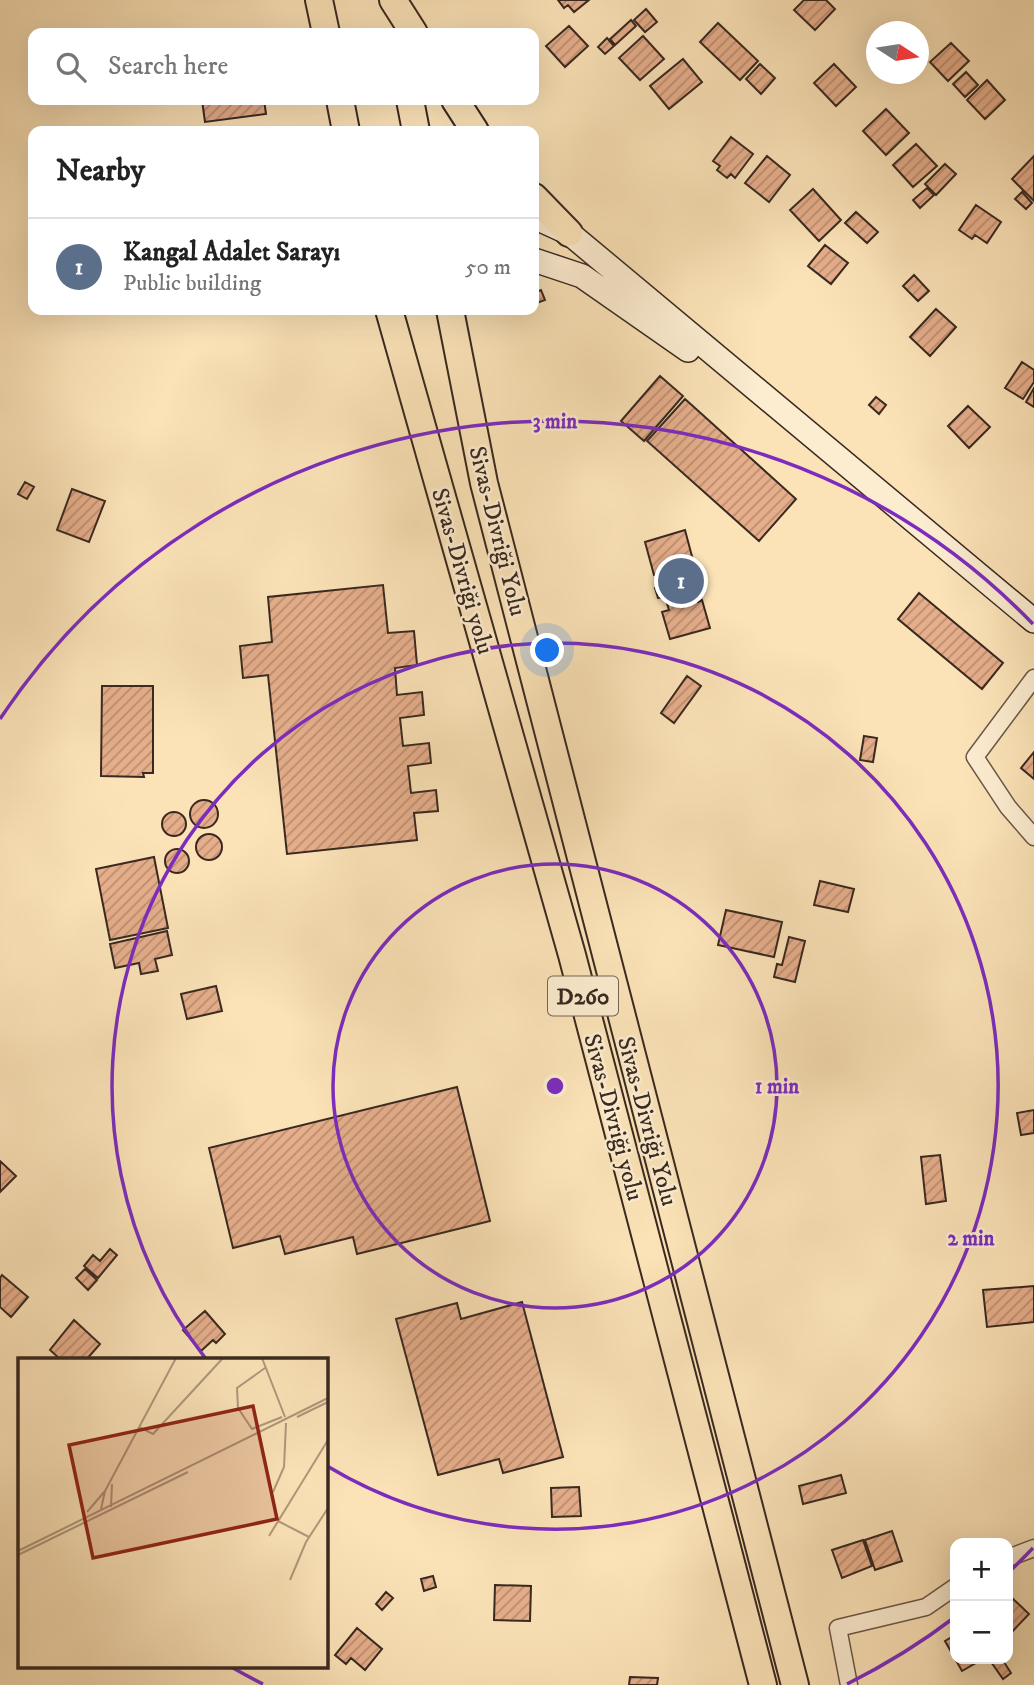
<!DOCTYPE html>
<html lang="en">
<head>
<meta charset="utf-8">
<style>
	:root { --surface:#fff; --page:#f6f6f6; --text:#222; --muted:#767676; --line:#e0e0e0; --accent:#8f2418 }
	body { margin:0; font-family:"IM FELL DW Pica",serif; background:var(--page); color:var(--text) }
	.controls { position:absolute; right:21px; bottom:21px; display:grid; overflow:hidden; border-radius:14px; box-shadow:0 7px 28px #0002 }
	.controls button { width:63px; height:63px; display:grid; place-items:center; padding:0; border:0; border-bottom:2px solid var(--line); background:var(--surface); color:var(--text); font:35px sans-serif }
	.compass { position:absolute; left:866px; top:21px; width:63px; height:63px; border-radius:50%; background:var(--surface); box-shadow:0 7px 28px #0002; rotate:102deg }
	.you { position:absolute; left:548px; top:651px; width:24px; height:24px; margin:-18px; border:5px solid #fff; border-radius:50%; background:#1a73e8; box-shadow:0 0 0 10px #1a73e833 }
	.badge { display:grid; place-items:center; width:46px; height:46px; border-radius:50%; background:var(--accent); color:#fff; font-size:23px; font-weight:700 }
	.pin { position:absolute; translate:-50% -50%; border:4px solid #fff; box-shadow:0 2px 7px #0006 }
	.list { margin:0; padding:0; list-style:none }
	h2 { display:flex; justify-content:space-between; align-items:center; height:91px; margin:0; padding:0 28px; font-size:30px }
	h2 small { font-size:23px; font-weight:400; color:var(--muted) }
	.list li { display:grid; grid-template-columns:46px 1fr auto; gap:21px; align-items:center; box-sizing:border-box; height:98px; padding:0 28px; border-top:2px solid var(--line) }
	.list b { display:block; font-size:26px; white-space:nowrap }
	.list p { margin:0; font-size:23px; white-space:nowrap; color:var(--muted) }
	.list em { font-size:23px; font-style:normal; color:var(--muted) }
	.icon { flex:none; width:38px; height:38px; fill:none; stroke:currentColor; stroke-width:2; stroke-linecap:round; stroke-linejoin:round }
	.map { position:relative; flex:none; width:1034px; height:1685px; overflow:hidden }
	.search { position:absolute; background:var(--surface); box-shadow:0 7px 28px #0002; left:28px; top:28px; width:511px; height:77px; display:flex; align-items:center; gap:18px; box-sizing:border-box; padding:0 24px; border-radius:14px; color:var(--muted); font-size:26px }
	.panel { position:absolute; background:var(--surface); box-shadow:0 7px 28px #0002; left:28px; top:126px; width:511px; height:189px; border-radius:14px }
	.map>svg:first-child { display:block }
	.building { fill:url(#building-hatch); stroke:#392920; stroke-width:2 }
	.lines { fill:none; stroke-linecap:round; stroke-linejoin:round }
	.street-casing { stroke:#6a5746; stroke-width:19 }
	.secondary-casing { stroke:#392920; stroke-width:26 }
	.primary-casing { stroke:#392920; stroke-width:30 }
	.street { stroke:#fcecd0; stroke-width:16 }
	.secondary { stroke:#fcecd0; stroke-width:23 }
	.primary { stroke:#fbe2b7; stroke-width:26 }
	.ring { fill:none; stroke:#7b2cbf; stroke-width:3.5 }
	.labels { text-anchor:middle; stroke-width:5; stroke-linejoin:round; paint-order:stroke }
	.shield { fill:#fcecd0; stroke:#746455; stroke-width:2 }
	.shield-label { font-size:23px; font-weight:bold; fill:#392920 }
	.street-label { font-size:24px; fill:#392920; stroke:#fcecd0 }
	.inset-road { fill:none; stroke:#ad987b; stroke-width:2 }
	.view { fill:#8f2418; fill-opacity:0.15; stroke:#8f2418; stroke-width:3.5 }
	.inset-edge { fill:none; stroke:#392920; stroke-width:3.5 }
	.centre { fill:#7b2cbf; stroke:#fcecd0; stroke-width:3.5 }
	.ring-label { font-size:21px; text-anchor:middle; font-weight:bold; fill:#7b2cbf; stroke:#fcecd0; stroke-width:5; stroke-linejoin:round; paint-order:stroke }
</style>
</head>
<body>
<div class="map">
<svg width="1034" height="1685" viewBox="0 0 1034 1685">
	<defs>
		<pattern id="building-hatch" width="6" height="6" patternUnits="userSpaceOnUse" patternTransform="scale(1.75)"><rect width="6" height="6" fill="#e6ae8b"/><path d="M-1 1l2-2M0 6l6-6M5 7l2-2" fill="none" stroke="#bb8e71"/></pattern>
	</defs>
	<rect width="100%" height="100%" fill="#fbe2b7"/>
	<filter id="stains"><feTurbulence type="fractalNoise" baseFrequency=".00286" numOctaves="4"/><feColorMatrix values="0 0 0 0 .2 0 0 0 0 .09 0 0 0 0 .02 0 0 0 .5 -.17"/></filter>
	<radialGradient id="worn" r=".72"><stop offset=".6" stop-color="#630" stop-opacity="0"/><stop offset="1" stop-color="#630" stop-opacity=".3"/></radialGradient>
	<path class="building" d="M558,0H589L574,12L568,5L564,8Z
		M804,0H826L835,9L815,30L794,10Z
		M646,9L657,22L645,32L634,20Z
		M631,20L636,26L615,45L610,39Z
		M718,23L758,61L740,80L700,42Z
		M569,26L588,46L565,67L546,46Z
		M643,36L664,59L640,80L619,58Z
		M607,38L614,46L605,54L598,47Z
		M951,43L969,61L948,81L930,62Z
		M683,59L702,82L669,109L650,86Z
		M760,64L775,78L761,94L746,79Z
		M834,64L856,87L836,106L814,83Z
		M966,72L978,85L965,97L953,84Z
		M987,80L1005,100L985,119L967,100Z
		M202,100H264L266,114L205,122Z
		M886,109L909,133L886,155L863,131Z
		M731,137L753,154L735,178L731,174L727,178L717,170L720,166L713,161Z
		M916,144L937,166L913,187L893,165Z
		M767,156L790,175L769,202L745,183Z
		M1034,156V201L1012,179Z
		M945,164L956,174L936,195L925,184Z
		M927,188L934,195L920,208L913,200Z
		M813,189L841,220L819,241L790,210Z
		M1022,192L1032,203L1026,209L1015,199Z
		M976,205L1001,222L987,243L975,235L972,239L959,230Z
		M856,212L878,232L867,243L845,223Z
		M825,245L848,263L831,284L808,266Z
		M914,275L929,291L918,301L903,286Z
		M541,290L545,300L534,304V293Z
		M936,309L956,327L930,356L910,337Z
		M1022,362L1034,370V382L1023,399L1005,388Z
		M660,376L683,396L644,441L621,421Z
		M1034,388V407L1026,402Z
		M876,397L886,405L879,414L869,405Z
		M685,399L796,499L759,541L647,441Z
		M968,406L990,427L969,448L948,426Z
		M25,482L34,487L27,499L18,494Z
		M72,489L105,501L89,542L57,530Z
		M685,530L694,564L689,565L693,576L699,574L703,588L695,591L698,602L702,600L710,628L670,639L662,612L669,610L665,597L658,598L655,588L662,586L659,574L654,575L645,542Z
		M383,585L388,633L414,631L417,665L395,668L397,695L422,692L424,715L400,718L403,746L429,743L431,763L408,766L411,793L436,790L438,811L414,813L417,840L287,854L268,675L243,678L240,646L272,642L268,597Z
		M919,593L1003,663L982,689L898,619Z
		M687,676L701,686L674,723L661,713Z
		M102,686H153V773H143L144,777L101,776Z
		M864,736L877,738L873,762L860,760Z
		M1034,752V779L1021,768Z
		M190 814a14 14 0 1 1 28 0a14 14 0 1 1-28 0Z
		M162 824a12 12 0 1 1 24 0a12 12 0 1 1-24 0Z
		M196 847a13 13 0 1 1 26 0a13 13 0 1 1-26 0Z
		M165 861a12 12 0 1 1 24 0a12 12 0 1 1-24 0Z
		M154,857L168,928L110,940L96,869Z
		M820,881L854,889L848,912L814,905Z
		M726,910L782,922L774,957L718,945Z
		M167,931L172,955L155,959L158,971L141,974L139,963L115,968L110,944Z
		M789,937L805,941L795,982L774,977L777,964L782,965Z
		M216,986L222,1011L187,1019L181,994Z
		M457,1087L490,1221L357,1254L353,1237L285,1254L280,1236L233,1248L209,1148Z
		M1034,1110V1133L1021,1135L1017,1113Z
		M940,1155L946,1201L926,1204L921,1157Z
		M0,1161L16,1176L0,1192Z
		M110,1249L117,1255L98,1278L84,1266L93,1255L100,1261Z
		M85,1269L97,1280L88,1290L76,1278Z
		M2,1275L28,1297L11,1317L0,1307V1278Z
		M1034,1286V1322L987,1327L983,1290Z
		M522,1302L563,1457L503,1473L499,1459L438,1475L396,1319L457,1303L461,1319Z
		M205,1311L225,1334L216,1343L213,1340L201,1351L183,1330Z
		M74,1320L100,1344L86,1360H61L50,1350Z
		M841,1475L846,1493L803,1504L799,1486Z
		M579,1487L581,1516L552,1517L551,1488Z
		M892,1531L902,1561L875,1570L865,1540Z
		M863,1540L872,1566L842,1578L832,1550Z
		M433,1576L436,1587L424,1591L421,1579Z
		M495,1585L531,1586L530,1621L494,1620Z
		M386,1592L393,1598L382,1610L376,1604Z
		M1008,1594L1029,1614L1009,1635L1008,1634Z
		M357,1628L382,1649L365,1670L351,1658L346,1664L335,1655Z
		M955,1635V1659H983L962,1671L945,1641Z
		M989,1659H1002L1011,1673L1003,1679Z
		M630,1677L658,1678L657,1685H629Z"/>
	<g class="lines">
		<defs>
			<path id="street" d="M1034,678L975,757L1008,807L1034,837
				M1008,1558L1034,1548
				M849,1685L838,1628L926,1607L955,1587"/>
			<path id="secondary" d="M534,217L569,233L1034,621
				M534,260L582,276L688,350"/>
			<path id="primary" d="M319,0L326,33
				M393,0L414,33
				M340,100L346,131
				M410,100L416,131
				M455,100L475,131
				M534,197L569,233
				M389,310L572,955L763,1685
				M450,310L484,483L795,1685"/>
		</defs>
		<use href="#street" class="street-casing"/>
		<use href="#secondary" class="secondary-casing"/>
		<use href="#primary" class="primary-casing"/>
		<use href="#street" class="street"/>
		<use href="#secondary" class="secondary"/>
		<use href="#primary" class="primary"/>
	</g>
	<g class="ring">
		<circle cx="555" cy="1086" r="222"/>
		<path d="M206 1359A443 443 0 1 1 327 1466"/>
		<path d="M1033 1548A665 665 0 0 1 1009 1572M955 1617A665 665 0 0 1 847 1684M263 1684A665 665 0 0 1 233 1668M0 719A665 665 0 0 1 1033 624"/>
	</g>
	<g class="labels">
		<rect class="shield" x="548" y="976.5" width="70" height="39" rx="5"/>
		<g class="shield-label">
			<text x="583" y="1004">D260</text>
		</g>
		<g class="street-label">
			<text transform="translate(498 531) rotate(76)" y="8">Sivas-Divriği Yolu</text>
			<text transform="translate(463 571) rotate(74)" y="8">Sivas-Divriği yolu</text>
			<text transform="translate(614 1117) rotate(75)" y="8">Sivas-Divriği yolu</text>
			<text transform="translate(648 1121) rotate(75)" y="8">Sivas-Divriği Yolu</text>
		</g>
	</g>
	<g transform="translate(18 1358)">
		<rect width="310" height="310" fill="#fbe2b7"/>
		<path class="inset-road" d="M244,0L267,59M247,10L219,30L220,50L234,71L264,59M279,59L310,44M121,69L135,76L205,0M255,134L266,109L268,65M93,149L94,126M83,151L87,133L158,0M69,154L87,133M260,163L291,179M251,178L310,82M0,193L310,40M0,197L170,114M272,222L288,184L310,150"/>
		<path class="view" d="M235,48L259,161L75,200L51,87Z"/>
		<rect width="310" height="310" class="inset-edge"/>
	</g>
	<circle cx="555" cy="1086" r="10" class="centre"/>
	<g class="ring-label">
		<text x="555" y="428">3 min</text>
		<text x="777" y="1093">1 min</text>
		<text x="971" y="1245">2 min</text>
	</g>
	<rect width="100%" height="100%" filter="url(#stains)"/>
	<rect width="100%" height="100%" fill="url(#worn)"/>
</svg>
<div class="controls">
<button>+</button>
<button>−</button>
</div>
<svg class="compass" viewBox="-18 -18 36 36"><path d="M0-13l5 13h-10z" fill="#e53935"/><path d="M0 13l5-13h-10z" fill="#767676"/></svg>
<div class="you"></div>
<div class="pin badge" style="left:681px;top:581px;background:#5c6f8a">1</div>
<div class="search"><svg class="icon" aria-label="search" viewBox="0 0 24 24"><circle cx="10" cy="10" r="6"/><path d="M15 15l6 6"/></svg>Search here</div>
<section class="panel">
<h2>Nearby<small></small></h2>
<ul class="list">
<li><span class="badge" style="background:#5c6f8a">1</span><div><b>Kangal Adalet Sarayı</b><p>Public building</p></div><em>50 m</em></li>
</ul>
</section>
</div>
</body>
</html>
